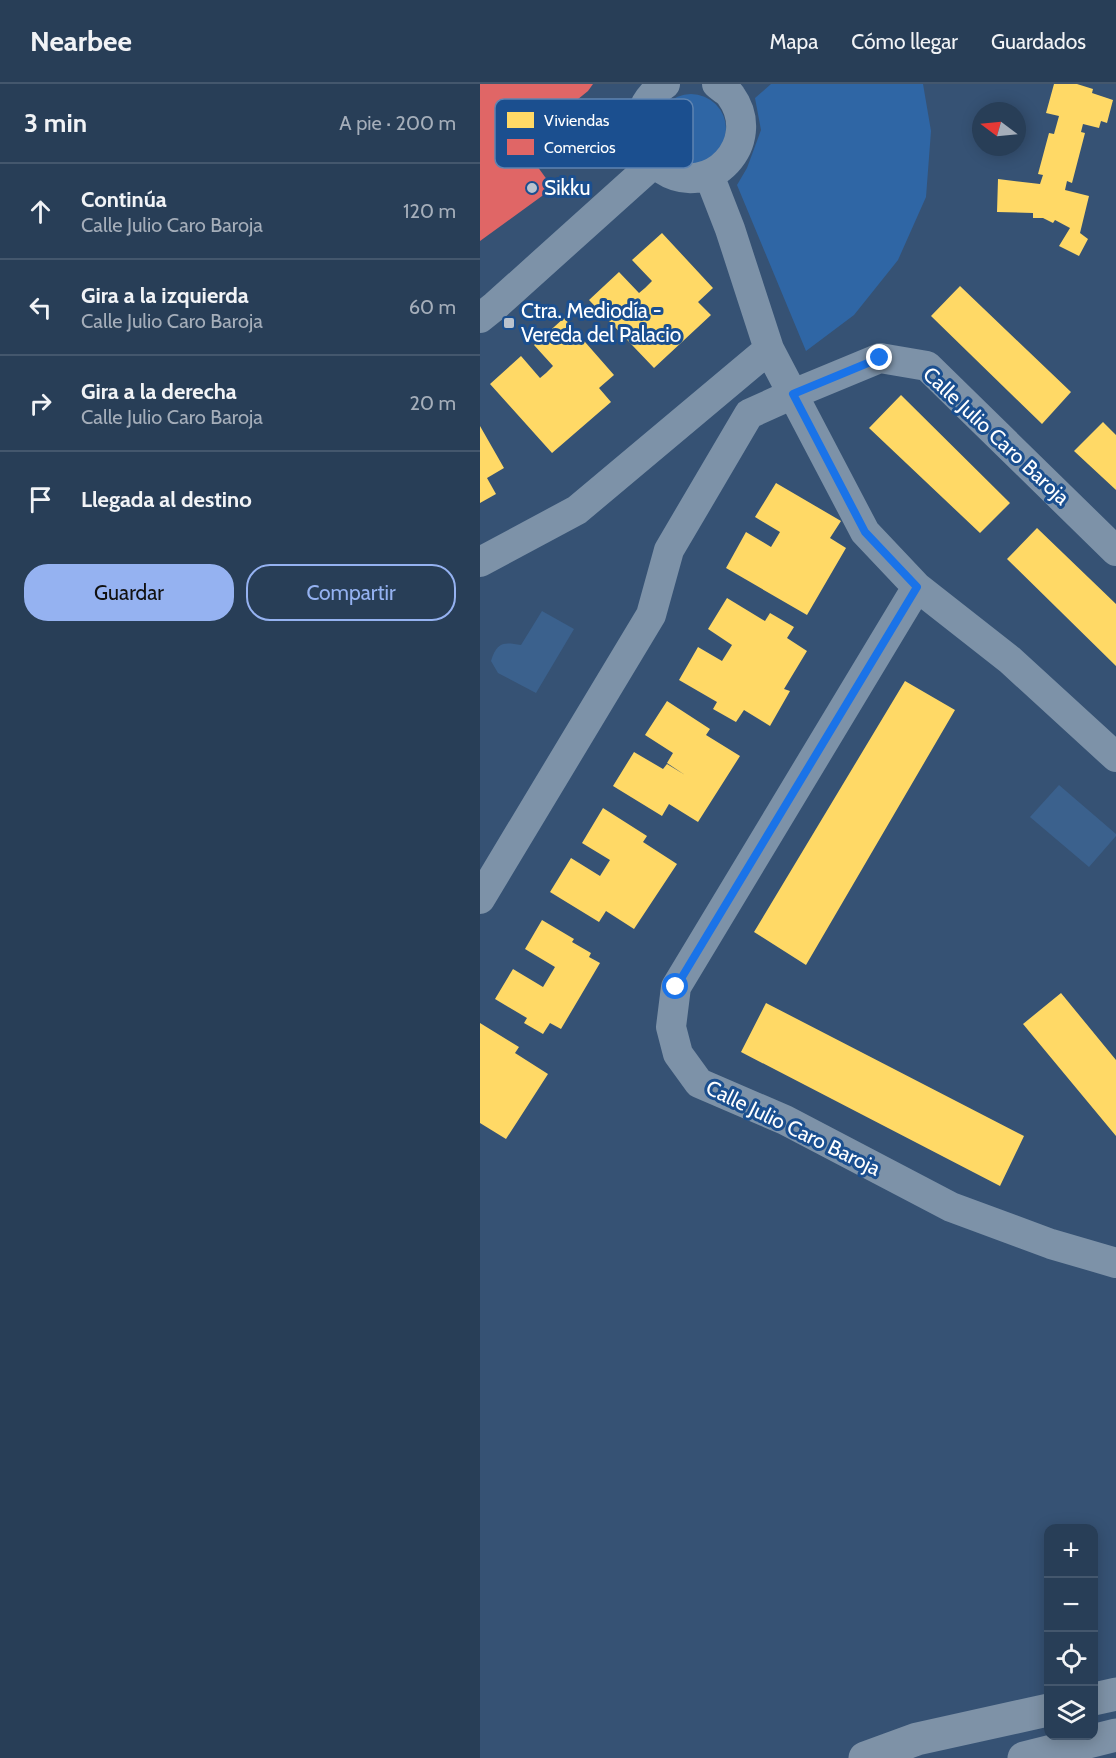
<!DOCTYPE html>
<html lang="es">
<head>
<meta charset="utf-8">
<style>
	:root { --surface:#283e57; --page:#30455d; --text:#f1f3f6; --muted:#a5aeba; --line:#44576d; --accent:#95b2f1 }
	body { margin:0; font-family:Cabin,sans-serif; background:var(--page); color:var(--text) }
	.controls { position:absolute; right:18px; bottom:18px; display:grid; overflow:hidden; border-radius:12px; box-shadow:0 3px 15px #0003 }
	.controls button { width:54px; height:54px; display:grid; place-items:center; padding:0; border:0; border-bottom:2px solid var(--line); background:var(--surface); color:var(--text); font:30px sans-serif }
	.compass { position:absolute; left:492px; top:18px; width:54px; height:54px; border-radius:50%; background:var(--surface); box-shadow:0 3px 15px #0003; rotate:286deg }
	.stop { position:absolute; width:18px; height:18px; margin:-14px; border:4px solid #1a73e8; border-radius:50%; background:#fff }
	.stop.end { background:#1a73e8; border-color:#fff; box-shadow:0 2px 6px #0008 }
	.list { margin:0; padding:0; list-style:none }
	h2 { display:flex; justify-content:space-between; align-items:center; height:78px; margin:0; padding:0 24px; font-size:26px }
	h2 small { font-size:20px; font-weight:400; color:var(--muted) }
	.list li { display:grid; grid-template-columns:39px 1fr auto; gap:18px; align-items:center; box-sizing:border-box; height:96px; padding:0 24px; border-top:2px solid var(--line) }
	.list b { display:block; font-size:22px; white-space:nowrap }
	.list p { margin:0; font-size:20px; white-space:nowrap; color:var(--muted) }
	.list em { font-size:20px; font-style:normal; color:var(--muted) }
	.actions { display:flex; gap:12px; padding:18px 24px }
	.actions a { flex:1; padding:14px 0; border:2px solid var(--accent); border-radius:24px; text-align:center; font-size:21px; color:var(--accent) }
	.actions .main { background:var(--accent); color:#111 }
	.icon { flex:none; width:33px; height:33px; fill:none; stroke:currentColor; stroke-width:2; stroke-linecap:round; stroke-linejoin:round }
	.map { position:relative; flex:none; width:636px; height:1674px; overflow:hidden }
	header { display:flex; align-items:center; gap:36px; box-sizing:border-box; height:84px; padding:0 30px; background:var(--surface); border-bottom:2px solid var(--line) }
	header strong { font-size:28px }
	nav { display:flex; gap:33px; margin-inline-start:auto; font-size:21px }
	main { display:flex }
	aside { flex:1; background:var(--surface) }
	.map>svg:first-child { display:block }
	.green { fill:#2f66a5 }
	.water { fill:#3b618d }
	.homes { fill:#ffd966 }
	.shops { fill:#e06666 }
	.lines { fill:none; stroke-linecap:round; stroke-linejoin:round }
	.street { stroke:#7d92a8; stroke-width:30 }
	.highway { stroke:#7e92a7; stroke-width:33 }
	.route { stroke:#1a73e8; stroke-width:8 }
	.poi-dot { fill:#b9c2ce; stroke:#1b4f8f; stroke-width:2 }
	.labels { text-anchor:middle; stroke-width:6; stroke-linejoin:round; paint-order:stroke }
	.poi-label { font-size:21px; fill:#fff; stroke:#1b4f8f; text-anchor:start }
	.street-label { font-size:21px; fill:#fff; stroke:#1b4f8f }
	.key { fill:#1b4f8f; stroke:#5f84b1; stroke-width:1.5 }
	.key-label { font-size:16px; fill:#fff }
</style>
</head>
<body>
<header>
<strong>Nearbee</strong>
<nav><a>Mapa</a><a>Cómo llegar</a><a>Guardados</a></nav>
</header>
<main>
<aside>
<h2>3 min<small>A pie · 200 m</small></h2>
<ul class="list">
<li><svg class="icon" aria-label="ahead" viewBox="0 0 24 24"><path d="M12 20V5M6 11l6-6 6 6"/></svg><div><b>Continúa</b><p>Calle Julio Caro Baroja</p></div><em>120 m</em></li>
<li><svg class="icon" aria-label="left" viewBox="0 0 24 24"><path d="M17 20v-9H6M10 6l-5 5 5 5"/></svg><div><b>Gira a la izquierda</b><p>Calle Julio Caro Baroja</p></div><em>60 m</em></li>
<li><svg class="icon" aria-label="right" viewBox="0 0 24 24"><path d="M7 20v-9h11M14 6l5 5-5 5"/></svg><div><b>Gira a la derecha</b><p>Calle Julio Caro Baroja</p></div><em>20 m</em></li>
<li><svg class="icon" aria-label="arrive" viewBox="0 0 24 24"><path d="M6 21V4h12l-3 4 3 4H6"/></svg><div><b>Llegada al destino</b></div></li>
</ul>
<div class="actions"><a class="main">Guardar</a><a>Compartir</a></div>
</aside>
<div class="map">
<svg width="636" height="1674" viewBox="0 0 636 1674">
	<rect width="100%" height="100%" fill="#365274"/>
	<path class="green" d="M291,0H443L451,47L446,113L418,176L374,231L326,267L257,101L267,84L281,46L275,14Z
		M176 45a35 35 0 1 1 70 0a35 35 0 1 1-70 0Z"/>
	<path class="water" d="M62,527L94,545L56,609L18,589L11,577C17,558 23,558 41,561Z
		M579,701L636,750V752L609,783L550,733Z"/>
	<path class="homes" d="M574,0H597L613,5L612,9L633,16L627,39L621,37L619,44L603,40L601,48L605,49L592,99L587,97L585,106L609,112L600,149L608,155L599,172L579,162L590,144L575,136L573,139L563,134H553V129L517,128L518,95L560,100L563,91L558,90L569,49L574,50L579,32L566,29Z
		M182,149L233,204L218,218L231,231L174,284L109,216L139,188L159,209L165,204L172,197L152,176Z
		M480,202L591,308L562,340L451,232Z
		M84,234L134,291L119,304L131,318L72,369L10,300L41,272L60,294L66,289L73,282L54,261Z
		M421,311L530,419L500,449L389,344Z
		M623,338L636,351V406L594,367Z
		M0,342L24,384L7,394L16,410L0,419Z
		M296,399L361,437L350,454L366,464L327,531L246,484L266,448L291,463L300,448L275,433Z
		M557,444L636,520V582L527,475Z
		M247,514L285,537L290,529L314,543L307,554L327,567L304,605L310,607L290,642L264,626L256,638L233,625L237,618L199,596L218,563L242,577L252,561L228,545Z
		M425,597L475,626L326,881L274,848Z
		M187,617L230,645L226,651L260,672L218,738L189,720L182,732L133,702L154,668L183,685L187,680L205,691L187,679L193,669L165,651Z
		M123,724L167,752L163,758L197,780L154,845L126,827L119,838L70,808L91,774L120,792L130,776L102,759Z
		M62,836L94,855L92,858L111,869L109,873L120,879L81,945L70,939L63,950L44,939L47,934L15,915L33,885L63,903L75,883L45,865Z
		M581,909L636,976V1052L543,940Z
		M286,919L544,1052L520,1102L261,968Z
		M0,939L39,963L35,969L68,990L26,1055L0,1039Z"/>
	<path class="shops" d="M0,0H113L108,7L92,20L104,37L52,75L73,104L0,157Z"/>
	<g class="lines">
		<path class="street" d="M185,0C170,10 158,27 160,46C162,63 169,75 182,85C230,117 284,58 251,12C248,7 241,4 237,0
			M229,91L250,145L289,265L385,448L437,503L530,576L636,673
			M0,234L15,222L174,79
			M0,478L97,426L289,265
			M437,503L196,903L191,943L198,970L219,999L305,1036L471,1123L571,1160L636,1179
			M0,815L171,531L189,466L269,330L313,310L400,274L447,282L636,467"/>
		<path class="highway" d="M614,1615L636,1610
			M385,1674L437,1655L568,1626
			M544,1674L636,1651"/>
	</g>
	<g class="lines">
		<path class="route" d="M196,903L437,503L385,448L313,310L400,274"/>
	</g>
	<g class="poi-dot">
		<circle cx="52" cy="104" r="6"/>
		<rect x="23" y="233" width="12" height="12" rx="3"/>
	</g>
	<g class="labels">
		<g class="poi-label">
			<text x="64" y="111">Sikku</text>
			<text x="41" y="234">Ctra. Mediodía -<tspan x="41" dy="24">Vereda del Palacio</tspan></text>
		</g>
		<g class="street-label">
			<text transform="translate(516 352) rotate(43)" y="7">Calle Julio Caro Baroja</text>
			<text transform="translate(313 1044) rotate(26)" y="7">Calle Julio Caro Baroja</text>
		</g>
	</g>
	<rect x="15" y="15" width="198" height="69" rx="9" class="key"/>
	<rect x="27" y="28" width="27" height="16" fill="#ffd966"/>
	<rect x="27" y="55" width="27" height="16" fill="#e06666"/>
	<g class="key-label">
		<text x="64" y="42">Viviendas</text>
		<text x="64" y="69">Comercios</text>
	</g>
</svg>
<div class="controls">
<button>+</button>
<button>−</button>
<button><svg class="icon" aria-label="locate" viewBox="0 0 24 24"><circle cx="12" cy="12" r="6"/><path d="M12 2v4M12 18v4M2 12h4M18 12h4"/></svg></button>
<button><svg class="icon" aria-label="layers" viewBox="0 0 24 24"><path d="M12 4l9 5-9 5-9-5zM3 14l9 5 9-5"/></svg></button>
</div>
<svg class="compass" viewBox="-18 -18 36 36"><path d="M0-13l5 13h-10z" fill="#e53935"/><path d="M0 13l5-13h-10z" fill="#a5aeba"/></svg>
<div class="stop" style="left:196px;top:903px"></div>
<div class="stop end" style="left:400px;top:274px"></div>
</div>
</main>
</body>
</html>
